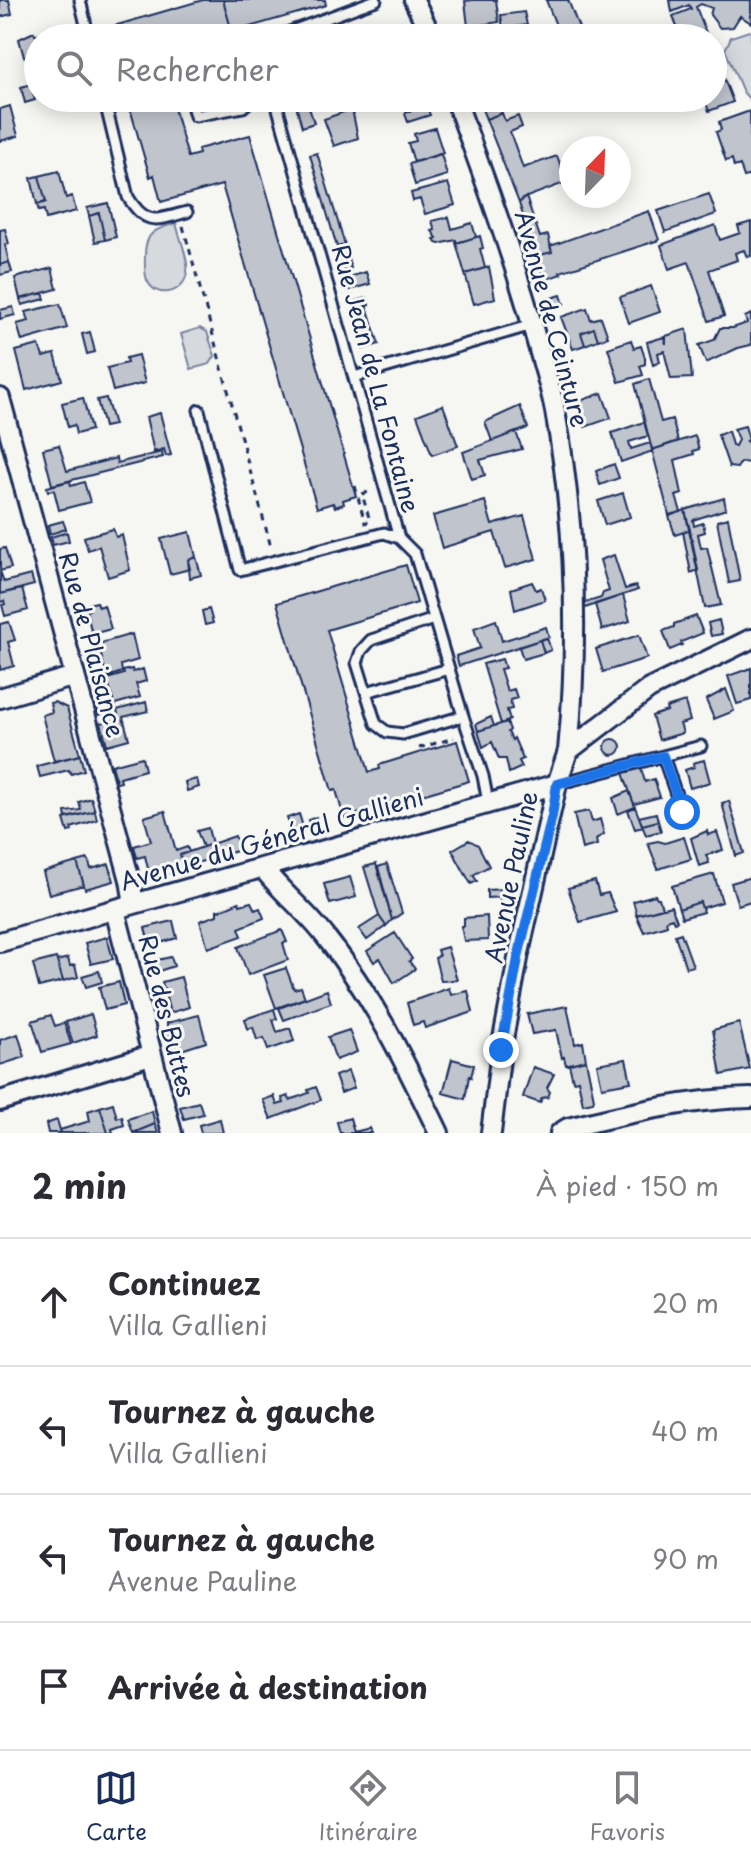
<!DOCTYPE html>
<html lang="fr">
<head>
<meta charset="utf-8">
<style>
	:root { --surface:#fff; --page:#f7f7f7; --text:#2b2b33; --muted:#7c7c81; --line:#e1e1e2; --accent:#1b2f5e }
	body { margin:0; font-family:"Playpen Sans",sans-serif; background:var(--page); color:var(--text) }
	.compass { position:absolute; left:559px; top:136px; width:72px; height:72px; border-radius:50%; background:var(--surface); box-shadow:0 4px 20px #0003; rotate:23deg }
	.stop { position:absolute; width:24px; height:24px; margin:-18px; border:6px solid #1a73e8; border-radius:50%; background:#fff }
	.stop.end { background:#1a73e8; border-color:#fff; box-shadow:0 2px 8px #0008 }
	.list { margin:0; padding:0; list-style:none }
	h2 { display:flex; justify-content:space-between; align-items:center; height:104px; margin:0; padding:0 32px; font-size:34px }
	h2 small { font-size:26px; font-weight:400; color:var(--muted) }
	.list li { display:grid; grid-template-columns:52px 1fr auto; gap:24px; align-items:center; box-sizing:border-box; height:128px; padding:0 32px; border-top:2px solid var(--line) }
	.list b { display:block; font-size:30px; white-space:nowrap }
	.list p { margin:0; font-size:26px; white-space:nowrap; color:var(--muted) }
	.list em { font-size:26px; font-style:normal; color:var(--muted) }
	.icon { flex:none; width:44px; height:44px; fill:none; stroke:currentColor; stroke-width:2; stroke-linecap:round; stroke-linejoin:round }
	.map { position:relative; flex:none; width:751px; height:1133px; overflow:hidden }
	.search { position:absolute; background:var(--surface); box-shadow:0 4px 20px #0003; left:24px; right:24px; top:24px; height:88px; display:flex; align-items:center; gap:20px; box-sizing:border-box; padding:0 28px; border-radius:44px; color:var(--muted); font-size:30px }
	.sheet { height:616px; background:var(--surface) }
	nav { display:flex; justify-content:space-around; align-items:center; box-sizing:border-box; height:112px; border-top:2px solid var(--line); background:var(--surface); font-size:22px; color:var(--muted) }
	nav a { display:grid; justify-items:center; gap:4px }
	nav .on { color:var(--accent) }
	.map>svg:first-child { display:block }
	.green { fill:#d6d9dd; stroke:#78849e; stroke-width:2 }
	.building { fill:#c0c4cd; stroke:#1b2f5e; stroke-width:2 }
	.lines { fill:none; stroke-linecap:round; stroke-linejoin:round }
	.service-casing { stroke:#1b2f5e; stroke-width:15 }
	.minor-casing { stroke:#1b2f5e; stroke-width:24 }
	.path { stroke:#1b2f5e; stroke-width:3; stroke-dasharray:6 6; stroke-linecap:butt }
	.service { stroke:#f6f6f2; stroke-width:9 }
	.minor { stroke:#f6f6f2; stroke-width:18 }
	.route { stroke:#1a73e8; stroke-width:10 }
	.labels { text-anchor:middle; stroke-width:6; stroke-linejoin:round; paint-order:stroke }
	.street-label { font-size:24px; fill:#1b2f5e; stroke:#f6f6f2 }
</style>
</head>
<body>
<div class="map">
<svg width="751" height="1133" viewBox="0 0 751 1133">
	<rect width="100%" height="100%" fill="#f6f6f2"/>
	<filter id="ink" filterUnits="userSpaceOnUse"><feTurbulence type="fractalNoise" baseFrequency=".0125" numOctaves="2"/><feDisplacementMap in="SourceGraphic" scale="16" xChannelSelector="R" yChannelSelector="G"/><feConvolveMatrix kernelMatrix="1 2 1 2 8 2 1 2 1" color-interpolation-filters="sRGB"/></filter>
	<g filter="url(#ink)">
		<path class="green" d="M749,31L751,32V101L743,92L725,50L731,37Z
			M176,223C179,237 189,258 187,272C185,293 156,301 147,280C144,272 145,262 145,255C145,232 156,229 176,223Z
			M200,328L207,332L215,356L210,364L191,369L181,334Z"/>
		<path class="building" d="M0,0H9L12,14L0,17Z
			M203,0H223L232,32L214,38H110L107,28Z
			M223,0H325L326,5L232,32Z
			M473,0H496L499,22L468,27L465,1Z
			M546,0H568L583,38H561Z
			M670,0H751V23L740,16L733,27L720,28L710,15L712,8L701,4L696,7L708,38H681L673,16L691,9L689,5L672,12Z
			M524,12L527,25L503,29L501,15Z
			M52,30L54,38H38V53L24,57L19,39L34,32L35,35Z
			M713,50L733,102L709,111L704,98H713Z
			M31,84L35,100L25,103L21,87Z
			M127,98H171L188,157L199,154L198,149L250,135L356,496L343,500L344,504L335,507L333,503L317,508L222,185L161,202L154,175L150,177Z
			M294,98H306L314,123L302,127Z
			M402,98H426L429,105L407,112Z
			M487,98H496L502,113L486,119L479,102Z
			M429,105L427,107L430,115L408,122L405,114L407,112Z
			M10,106L18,136L0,141V109Z
			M352,109L358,138L334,146L324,119Z
			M750,111L751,175L744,177L740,165L734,167L732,159L726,161L716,132L721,130L719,122Z
			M502,113L505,121L518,116L522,127L510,132L523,168L557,156L567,182L524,198L519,203L486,119Z
			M435,128L443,153L414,162L408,143L416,141L414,134Z
			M317,153L345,245L337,247L310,155Z
			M441,154L447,175L415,185L409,164Z
			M59,171L66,198L72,196L76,211L46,219L44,210L39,211L37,205L46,202L39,176Z
			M39,176L46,202L37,204L31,178Z
			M448,183L455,205L425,214L420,199L413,201L411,193Z
			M709,194L716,214L665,232L658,211Z
			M526,197L540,237L548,235L552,252L536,256L519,203Z
			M108,203L116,237L105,240L99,213L89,216L87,208Z
			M649,211L659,240L560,272L561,274L544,280L536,256L552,252L550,246Z
			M99,213L105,240L95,242L89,216Z
			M449,217L452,229L472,223L476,237L457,243L456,240L439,244L436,243L434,239L437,238L432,231L435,230L432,221Z
			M751,222V256L747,257L744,250L735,253L737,260L709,270L724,316L709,321L689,262L669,269L661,245L715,225L720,240L740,233L738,226Z
			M5,229L9,244L5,245L9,262L0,265V230Z
			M480,236L483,248L480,249L485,268L465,274L456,243Z
			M344,245L351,268L344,270L337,247Z
			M9,262L12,272L0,275V265Z
			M489,267L495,298L474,304L465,274Z
			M52,268L57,289L20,299L15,278Z
			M366,272L370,284L349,290L346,278Z
			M651,286L660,312L629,323L620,297Z
			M43,293L45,299L22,305L20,299Z
			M561,295L564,304L548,309L545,300Z
			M367,298L369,305L355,309L353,302Z
			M60,304L67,328L22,341L17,324L29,321L26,312Z
			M367,306L376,336L364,339L355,309Z
			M13,307L15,315L0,319V310Z
			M587,308L591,320L601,317L608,337L598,340L594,328L581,333L585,345L573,349L561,317Z
			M751,314V345L738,348L706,363L699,345L714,340L720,328H733L747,323L745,317Z
			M594,328L598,340L585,345L581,333Z
			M687,329L692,378L671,379L664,351L658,353L660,362L653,365L647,342L664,337L666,344V336Z
			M90,332L95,352L87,354L82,334Z
			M376,335L379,344L363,349L361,341Z
			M631,340L634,348L641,346L645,358V364L640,366L643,375L619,382L608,348Z
			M39,345L43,357L55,354L62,380L26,390L16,351Z
			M138,355L145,383L113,391L107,368L127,363L126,358Z
			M649,379L661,422L672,419L678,441L652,450L635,384Z
			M602,393L611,418L585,427L577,402Z
			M83,398L91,430L76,434L74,425L68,427L62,403Z
			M106,398L114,425L104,427L97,400Z
			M443,405L458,446L432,455L417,415Z
			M520,406L528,428L492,441L485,422Z
			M160,413L171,455L166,456L164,449L154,452L146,417Z
			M644,422L648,436L629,442L631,449L650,443L653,451L621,462L612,433Z
			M745,426L749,440L746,441L751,445V463L741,462L737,468L729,467L718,435L728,431L732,445L735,446L738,440L734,429Z
			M516,432L522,449L480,460L485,475L472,479L463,452Z
			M695,436L699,449L693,451L694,454L675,460L682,494L676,496L681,512L669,515L652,450Z
			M59,445L67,471L116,458L117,463L162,452L163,457L52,485L43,449Z
			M614,464L619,478L600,485L596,471Z
			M70,481L71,486L84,482L90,502L59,510L54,490L48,491L47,487Z
			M623,493L630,517L605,525L598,501Z
			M724,498L726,509L693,520L694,526L703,523L705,532L698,534L701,548L707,547L721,605L705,608L685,510Z
			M485,501L492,525L524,516L536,559L505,568L494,532L442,548L433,516Z
			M685,510L690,530L675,535L669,516Z
			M728,518L740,581L729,583L717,521Z
			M63,521L66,529L50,534L48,525Z
			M113,529L116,537L122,535L130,570L108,577L99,546L88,550L84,537Z
			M690,530L698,570L691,573L683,532Z
			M67,532L69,541L53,545L51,537Z
			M190,532L196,557L188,560L190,569L170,574L161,539Z
			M5,548L11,568L0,571V549Z
			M614,555L625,589L636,586L638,590L585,608V603L601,598L603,593L609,591L600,560Z
			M196,557L201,575L190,578L188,560Z
			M406,565L417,603L327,630L335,657L369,772L380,769L379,765L457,741L469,781L344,818L336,790L332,791L277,603Z
			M0,571L4,582L31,575L34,585L0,594Z
			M532,582L536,590L541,588L545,600L515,610L511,589Z
			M22,589L28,610L5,616L2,605L5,604L4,601L0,602V594Z
			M623,595L630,621L602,630L595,604Z
			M97,602L99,607L104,605L111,629L92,634L86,610H89L88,604Z
			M209,609L213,623L205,625L202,611Z
			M696,616L703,633L681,642L682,645L670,650L663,631L674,627V624Z
			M496,620L502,641L546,627L549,637L459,666L456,656L480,648L474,628Z
			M719,620L722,634L711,636L708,623Z
			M9,622L15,640L8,642L14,666L0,670V624Z
			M132,634L138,660L121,665L122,672L107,677L98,644Z
			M639,635L647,658L603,672L596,649Z
			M547,638L551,650L544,653L540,640Z
			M540,640L544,653L523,659L519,647Z
			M502,659L505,668L500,669L507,691L514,689L517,698L510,700L512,709L507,710L510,720L501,724L483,664Z
			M751,668V700L737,704L728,676Z
			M132,669L133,672L143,669L146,681L136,684L140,697L115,704L116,710L99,715L96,705L113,700L107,679L124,674L123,671Z
			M726,689L734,711L714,719L706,700Z
			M54,702L67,708L80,755L54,761L42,715L52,712L50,703Z
			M146,702L148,711L123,717L129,739L107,745L101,723L119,719L117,710Z
			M685,702L690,721L680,724L683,733L659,740L652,716L667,711L666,708Z
			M491,717L494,726L478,731L476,724Z
			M507,722L510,730L508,732L512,740L514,738L523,759L519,761L522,767L509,773L506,759H499L492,742L483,747L478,731Z
			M605 747a8 8 0 1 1 16 0a8 8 0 1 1-16 0Z
			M80,755L84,770L71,774L69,770L40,777L37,766Z
			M142,757L145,770L120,777L121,782L117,783L112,765Z
			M704,760L710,782L690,788L685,770L694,767L693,763Z
			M641,768L645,782L654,779L660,797L634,804L623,773Z
			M197,779L199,787L187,791L185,782Z
			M629,791L635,807L618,814L613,798Z
			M91,798L95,811L66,818L65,812L81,810L79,802Z
			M729,801L744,853L736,856L722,803Z
			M635,807L643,827L635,829L628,810Z
			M95,811L97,820L71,828L72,831L68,832L64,819Z
			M165,811L176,851L187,847L189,852L180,855L184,869L156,877L149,873L145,856L137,858L134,846L151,841L144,817Z
			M589,811L592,822L600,819L604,834L596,839L597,845L582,849L574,814Z
			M656,813L658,821L642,825L639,817Z
			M299,814L304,830L293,834L287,818Z
			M316,817L320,828L311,831L308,820Z
			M658,821L661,831L646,835L642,825Z
			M208,828L212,844L203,847L197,831Z
			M707,831L708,835L717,832L723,850L706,855L709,863L699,866L691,838Z
			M235,836L240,850L183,867L180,855Z
			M684,837L691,859L658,869L648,843L658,841L665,843Z
			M469,840L478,845L489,866L473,875L477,881L471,884L452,850Z
			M88,859L91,869L109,864L114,881L85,889L77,862Z
			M77,862L84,885L49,894L43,872Z
			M376,864L392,920L386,926L379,916L364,867Z
			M387,864L402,913L392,920L378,867Z
			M714,874L722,902L702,908L700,902L679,909L672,886Z
			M350,877L356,897L330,904L324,884Z
			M751,877V901L738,905L731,883Z
			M595,881L599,895L608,893L616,912L580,922L568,888Z
			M503,889V897L487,898V890Z
			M655,895L657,898H659L662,908L637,915L633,901Z
			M519,897L516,907L500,908V898Z
			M239,902L240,905L251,902L255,910L260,908L264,918L239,928L242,936L208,948L200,921L217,915V909L218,911Z
			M700,902L703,912L682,918L679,909Z
			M671,906L677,921L674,922L672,918L666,920L667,925L644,932L636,915Z
			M379,916L386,926L367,940L359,929Z
			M487,916L488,940L464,941L461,926H464V918Z
			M173,921L177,938L150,946L145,928Z
			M282,930L287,942L283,943L288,960L248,975L238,947Z
			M395,933L412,959L409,961L415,969L394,983L380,958L374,962L367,951Z
			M681,933L693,966L686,968L675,935Z
			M107,937L113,959L91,964L85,943Z
			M447,947L457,980L441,981L435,958L439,956L437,950Z
			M171,957L174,966L156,972L153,961Z
			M56,958L63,981L39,987L33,964Z
			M68,958L70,966L75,965L78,977L63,981L57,961Z
			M286,968L294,989L301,987L305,998L276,1008L264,975Z
			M99,971L102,982L86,987L82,976Z
			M181,977L189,1007L170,1013L162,982Z
			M119,982L124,1005L105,1010L99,987Z
			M449,988L451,995L468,991L473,1012L425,1028L423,1022L413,1025L407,1003Z
			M327,990L331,1003L284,1020L279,1008Z
			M567,1006L575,1044L583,1042L586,1060L566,1065L564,1057L562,1058L556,1030L532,1034L527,1014Z
			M274,1009L277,1019L273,1020L277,1032L290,1028L294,1041L268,1050L264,1038L257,1040L253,1027L248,1029L245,1019Z
			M91,1014L97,1035L73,1043L66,1022Z
			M51,1015L55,1026L64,1023L71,1044L42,1052L32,1021Z
			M199,1015L206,1042L178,1051L173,1035L167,1033V1023Z
			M739,1023L750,1069L721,1075L713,1030Z
			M349,1030L357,1052L336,1060L328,1037Z
			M18,1034L25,1057L0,1065V1040Z
			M452,1059L474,1065L471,1077L469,1076L465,1099L443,1093Z
			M626,1059L631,1082L602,1087L597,1064Z
			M586,1060L594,1099L593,1102L583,1104L578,1080L573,1081L569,1064Z
			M533,1067L554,1074L547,1088L550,1092L548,1097L542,1098L540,1103L523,1097Z
			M348,1071L354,1088L341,1093L335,1076Z
			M316,1087L321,1100L271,1119L263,1100L274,1096L277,1105L284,1103L282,1098L288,1096L290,1100L309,1093L308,1090Z
			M199,1102L203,1114L184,1119L180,1107Z
			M113,1103L117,1118L122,1116L124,1125L112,1129L113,1133H108L100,1107Z
			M100,1107L108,1133H61L60,1130L90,1121L88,1111Z
			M152,1111L155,1124L133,1133L128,1119Z
			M350,1118L354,1132L370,1128L371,1133H340L337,1122Z
			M220,1119L223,1133H201L199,1125Z
			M57,1120L61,1133H48L46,1124Z
			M155,1124L158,1133H133Z"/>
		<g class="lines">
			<defs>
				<path id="service" d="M80,0L89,38
					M273,38L376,0
					M104,98L128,197C146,227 157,220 187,212
					M190,98L195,116L243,107L253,98
					M275,98L399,538L415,554L463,716L483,776L488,802
					M354,377L532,325
					M199,410L240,570L384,533L399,538
					M434,619L371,640L361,651L357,663L376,724L387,732L403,734L463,716
					M366,692L449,669
					M663,756L682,812
					M557,784L701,746"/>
				<path id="minor" d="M414,0L432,38
					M455,98C485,180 515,261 538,346C544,368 551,389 555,411C576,525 579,636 568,751
					M0,398L130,880L134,904
					M0,698L75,676
					M263,868C281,892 306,911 325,936C373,996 406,1064 439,1133
					M115,910L172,1133
					M0,942L557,784
					M0,1101L151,1055
					M491,1133L501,1050L519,953L557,784L568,751L649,689L751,639
					M560,1133L568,1128C629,1113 688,1099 751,1098"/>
			</defs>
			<use href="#service" class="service-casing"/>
			<use href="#minor" class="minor-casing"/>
			<path class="path" d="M183,226L271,547
				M355,486L365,523L370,521L362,494L372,491
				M419,748L454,738"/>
			<use href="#service" class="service"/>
			<use href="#minor" class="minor"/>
		</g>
	</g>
	<g class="lines" filter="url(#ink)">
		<path class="route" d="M501,1050L519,953L552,816L557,784L663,756L682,812"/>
	</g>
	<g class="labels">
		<g class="street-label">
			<text transform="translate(551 319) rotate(75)" y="8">Avenue de Ceinture</text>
			<text transform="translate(375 379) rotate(75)" y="8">Rue Jean de La Fontaine</text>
			<text transform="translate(91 645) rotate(75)" y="8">Rue de Plaisance</text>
			<text transform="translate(272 840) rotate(-16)" y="8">Avenue du Général Gallieni</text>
			<text transform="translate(512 877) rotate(-78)" y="8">Avenue Pauline</text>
			<text transform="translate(166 1016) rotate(76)" y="8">Rue des Buttes</text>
		</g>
	</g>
</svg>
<svg class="compass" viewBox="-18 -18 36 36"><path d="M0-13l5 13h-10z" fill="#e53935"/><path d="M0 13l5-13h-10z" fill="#7c7c81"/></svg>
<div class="stop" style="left:682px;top:812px"></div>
<div class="stop end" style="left:501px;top:1050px"></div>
<div class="search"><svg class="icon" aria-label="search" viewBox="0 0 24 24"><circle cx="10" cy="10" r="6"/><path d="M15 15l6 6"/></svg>Rechercher</div>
</div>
<section class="sheet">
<h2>2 min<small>À pied · 150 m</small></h2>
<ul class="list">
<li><svg class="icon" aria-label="ahead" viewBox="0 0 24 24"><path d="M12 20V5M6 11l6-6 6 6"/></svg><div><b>Continuez</b><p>Villa Gallieni</p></div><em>20 m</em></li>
<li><svg class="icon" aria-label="left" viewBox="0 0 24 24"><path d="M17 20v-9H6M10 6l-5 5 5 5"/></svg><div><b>Tournez à gauche</b><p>Villa Gallieni</p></div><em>40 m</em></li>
<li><svg class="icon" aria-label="left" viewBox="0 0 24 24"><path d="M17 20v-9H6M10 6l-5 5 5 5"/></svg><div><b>Tournez à gauche</b><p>Avenue Pauline</p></div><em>90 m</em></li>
<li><svg class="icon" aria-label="arrive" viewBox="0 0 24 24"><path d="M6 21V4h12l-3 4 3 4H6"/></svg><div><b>Arrivée à destination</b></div></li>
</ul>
</section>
<nav>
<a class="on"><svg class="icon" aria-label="map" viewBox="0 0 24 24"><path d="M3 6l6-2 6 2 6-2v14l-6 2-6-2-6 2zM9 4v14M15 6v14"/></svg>Carte</a>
<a><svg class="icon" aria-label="directions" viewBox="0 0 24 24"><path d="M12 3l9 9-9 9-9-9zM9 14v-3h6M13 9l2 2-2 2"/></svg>Itinéraire</a>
<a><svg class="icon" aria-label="saved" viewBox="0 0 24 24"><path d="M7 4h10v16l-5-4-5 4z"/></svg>Favoris</a>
</nav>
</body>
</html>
